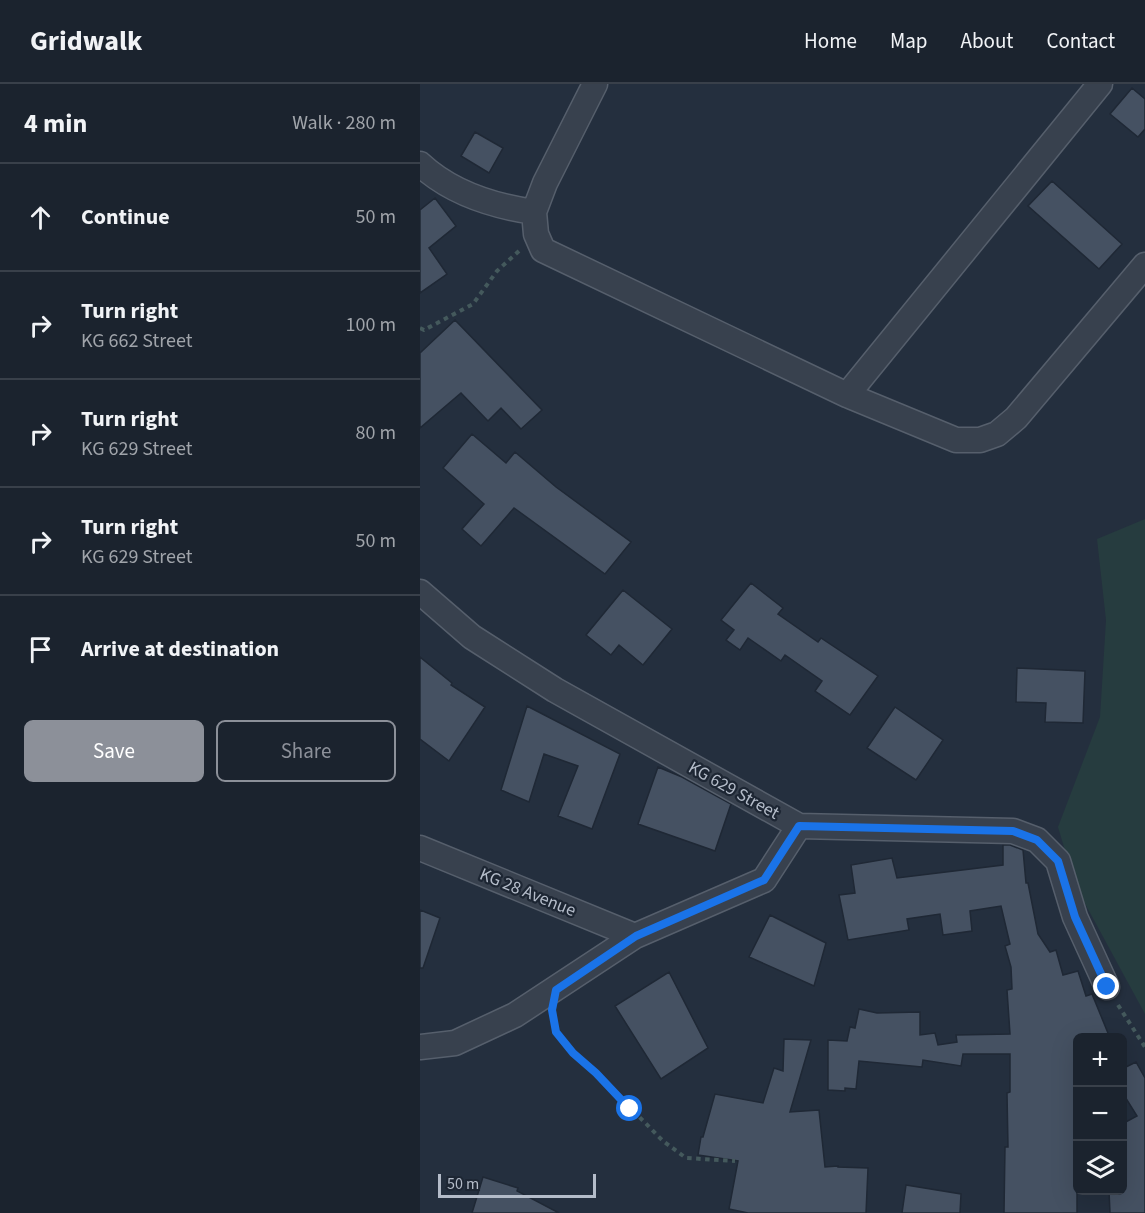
<!DOCTYPE html>
<html lang="en">
<head>
<meta charset="utf-8">
<style>
	:root { --surface:#1b232e; --page:#282f3a; --text:#f1f3f6; --muted:#a0a4aa; --line:#39404a; --accent:#8c9099 }
	body { margin:0; font-family:"Source Sans 3",sans-serif; background:var(--page); color:var(--text) }
	.controls { position:absolute; right:18px; bottom:18px; display:grid; overflow:hidden; border-radius:9px; box-shadow:0 6px 24px #0002 }
	.controls button { width:54px; height:54px; display:grid; place-items:center; padding:0; border:0; border-bottom:2px solid var(--line); background:var(--surface); color:var(--text); font:30px sans-serif }
	.scale { position:absolute; left:18px; bottom:15px; width:158px; box-sizing:border-box; padding-left:6px; border:3px solid #b4bcc9; border-top:0; font-size:16px; line-height:21px; white-space:nowrap; color:#b4bcc9; -webkit-text-stroke:4px #1d2633; paint-order:stroke }
	.stop { position:absolute; width:18px; height:18px; margin:-14px; border:4px solid #1a73e8; border-radius:50%; background:#fff }
	.stop.end { background:#1a73e8; border-color:#fff; box-shadow:0 2px 6px #0008 }
	.list { margin:0; padding:0; list-style:none }
	h2 { display:flex; justify-content:space-between; align-items:center; height:78px; margin:0; padding:0 24px; font-size:26px }
	h2 small { font-size:20px; font-weight:400; color:var(--muted) }
	.list li { display:grid; grid-template-columns:39px 1fr auto; gap:18px; align-items:center; box-sizing:border-box; height:108px; padding:0 24px; border-top:2px solid var(--line) }
	.list b { display:block; font-size:22px; white-space:nowrap }
	.list p { margin:0; font-size:20px; white-space:nowrap; color:var(--muted) }
	.list em { font-size:20px; font-style:normal; color:var(--muted) }
	.actions { display:flex; gap:12px; padding:18px 24px }
	.actions a { flex:1; padding:14px 0; border:2px solid var(--accent); border-radius:9px; text-align:center; font-size:21px; color:var(--accent) }
	.actions .main { background:var(--accent); color:#fff }
	.icon { flex:none; width:33px; height:33px; fill:none; stroke:currentColor; stroke-width:2; stroke-linecap:round; stroke-linejoin:round }
	.map { position:relative; flex:none; width:725px; height:1129px; overflow:hidden }
	header { display:flex; align-items:center; gap:36px; box-sizing:border-box; height:84px; padding:0 30px; background:var(--surface); border-bottom:2px solid var(--line) }
	header strong { font-size:28px }
	nav { display:flex; gap:33px; margin-inline-start:auto; font-size:21px }
	main { display:flex }
	aside { flex:1; background:var(--surface) }
	.map>svg:first-child { display:block }
	.green { fill:#263c3f }
	.building { fill:#455162; stroke:#1f2835; stroke-width:1.5 }
	.lines { fill:none; stroke-linecap:round; stroke-linejoin:round }
	.minor-casing { stroke:#565f6c; stroke-width:27 }
	.path { stroke:#44595c; stroke-width:4; stroke-dasharray:4.5 4.5; stroke-linecap:butt }
	.minor { stroke:#38414e; stroke-width:24 }
	.route { stroke:#1a73e8; stroke-width:8 }
	.labels { text-anchor:middle; stroke-width:4.5; stroke-linejoin:round; paint-order:stroke }
	.street-label { font-size:18px; fill:#b4bcc9; stroke:#1d2633 }
</style>
</head>
<body>
<header>
<strong>Gridwalk</strong>
<nav><a>Home</a><a>Map</a><a>About</a><a>Contact</a></nav>
</header>
<main>
<aside>
<h2>4 min<small>Walk · 280 m</small></h2>
<ul class="list">
<li><svg class="icon" aria-label="ahead" viewBox="0 0 24 24"><path d="M12 20V5M6 11l6-6 6 6"/></svg><div><b>Continue</b></div><em>50 m</em></li>
<li><svg class="icon" aria-label="right" viewBox="0 0 24 24"><path d="M7 20v-9h11M14 6l5 5-5 5"/></svg><div><b>Turn right</b><p>KG 662 Street</p></div><em>100 m</em></li>
<li><svg class="icon" aria-label="right" viewBox="0 0 24 24"><path d="M7 20v-9h11M14 6l5 5-5 5"/></svg><div><b>Turn right</b><p>KG 629 Street</p></div><em>80 m</em></li>
<li><svg class="icon" aria-label="right" viewBox="0 0 24 24"><path d="M7 20v-9h11M14 6l5 5-5 5"/></svg><div><b>Turn right</b><p>KG 629 Street</p></div><em>50 m</em></li>
<li><svg class="icon" aria-label="arrive" viewBox="0 0 24 24"><path d="M6 21V4h12l-3 4 3 4H6"/></svg><div><b>Arrive at destination</b></div></li>
</ul>
<div class="actions"><a class="main">Save</a><a>Share</a></div>
</aside>
<div class="map">
<svg width="725" height="1129" viewBox="0 0 725 1129">
	<rect width="100%" height="100%" fill="#242f3e"/>
	<path class="green" d="M725,435V930L656,803L638,743L680,633L686,536L677,455Z"/>
	<path class="building" d="M712,4L725,15V45L718,53L690,30Z
		M55,48L83,64L69,89L41,72Z
		M632,97L702,160L679,185L608,122Z
		M15,114L36,142L9,164L27,190L0,209V126Z
		M35,236L122,326L101,345L81,324L68,337L41,309L0,344V269Z
		M52,350L86,379L95,368L136,403L211,458L185,490L94,424L61,462L42,445L64,420L23,384Z
		M331,499L363,524L358,530L398,558L401,554L458,592L430,631L395,607L402,597L365,571L361,577L328,554L320,566L306,556L314,546L301,536Z
		M203,506L252,545L223,581L199,561L191,571L166,551Z
		M0,573L32,599L31,601L65,623L29,677L0,655Z
		M597,584L665,587L663,639L625,638L626,619L596,618Z
		M107,622L200,670L172,745L138,732L158,682L124,670L109,718L81,706Z
		M475,623L523,656L496,696L447,664Z
		M238,683L262,693L311,720L295,767L218,740Z
		M583,761H590L603,766L606,799H608L618,850L630,868L636,866L643,891L658,887L666,912L672,910L690,954H657V1129H584L585,1063H588L587,1009L590,1008V970H543L541,982L503,976L502,983L439,977L436,1005L425,1004V1007L408,1006V956L427,957L430,943L435,944L439,925L457,929L500,928V951L515,949L518,961L537,958L536,951L590,950L587,906L592,905L591,883L585,862L590,860L581,822L550,827L552,847L523,851L520,830L487,835L489,846L428,856L419,811L435,809L431,781L472,774L477,794L583,781Z
		M0,826L20,834L3,884H0Z
		M350,831L406,859L394,902L329,873Z
		M249,888L288,964L241,995L195,922Z
		M364,955L391,956L370,1028L399,1026L405,1083L418,1082V1083L448,1084L446,1129H328L309,1125L318,1077L278,1071L281,1053H283L295,1010L343,1019L354,984L363,987Z
		M716,978L725,994V1129H690L689,1107H702V1040L717,1032L702,1008V985Z
		M63,1093L98,1104L97,1107L139,1129H52Z
		M486,1101L541,1110L540,1129H482Z"/>
	<g class="lines">
		<defs>
			<path id="minor" d="M175,0L125,99L114,128L116,150L123,166L427,311L536,356H560L577,350L596,334L725,181
				M0,80C30,108 73,122 114,128
				M427,311L680,0
				M0,508L52,553L135,606L379,742L593,747L617,756L638,777L655,833L687,903
				M0,764L215,852
				M0,963L35,959L95,931L215,852L344,796L379,742"/>
		</defs>
		<use href="#minor" class="minor-casing"/>
		<path class="path" d="M0,244L4,246L53,220L77,187L100,166
			M698,921L725,963
			M133,933L136,948L153,969L176,989L243,1057L266,1074L315,1077"/>
		<use href="#minor" class="minor"/>
	</g>
	<g class="lines">
		<path class="route" d="M210,1025L176,989L153,969L136,948L132,926L136,906L216,852L344,796L379,742L593,747L617,756L638,777L655,833L687,903"/>
	</g>
	<g class="labels">
		<g class="street-label">
			<text transform="translate(314 706) rotate(29)" y="6">KG 629 Street</text>
			<text transform="translate(108 808) rotate(22)" y="6">KG 28 Avenue</text>
		</g>
	</g>
</svg>
<div class="controls">
<button>+</button>
<button>−</button>
<button><svg class="icon" aria-label="layers" viewBox="0 0 24 24"><path d="M12 4l9 5-9 5-9-5zM3 14l9 5 9-5"/></svg></button>
</div>
<div class="scale">50 m</div>
<div class="stop" style="left:210px;top:1025px"></div>
<div class="stop end" style="left:687px;top:903px"></div>
</div>
</main>
</body>
</html>
